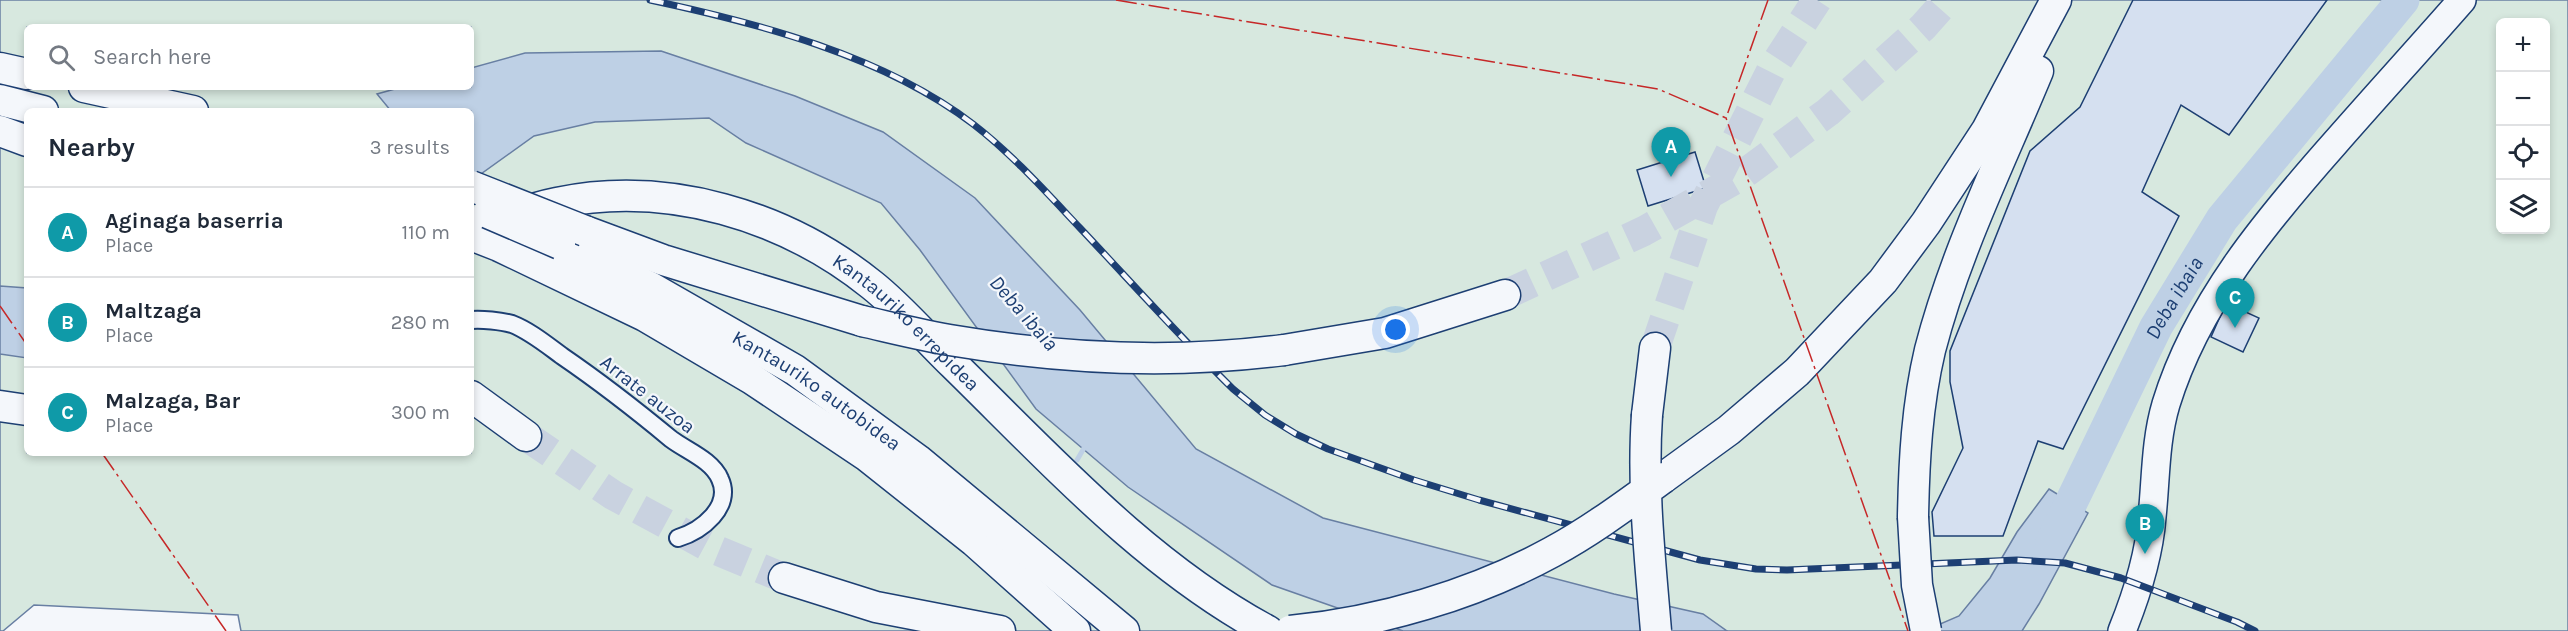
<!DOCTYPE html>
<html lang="en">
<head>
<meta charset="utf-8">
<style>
	:root { --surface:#fff; --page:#f6f6f7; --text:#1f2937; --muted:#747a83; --line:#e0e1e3; --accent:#0f766e }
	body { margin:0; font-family:Karla,sans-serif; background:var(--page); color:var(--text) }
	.controls { position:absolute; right:18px; top:18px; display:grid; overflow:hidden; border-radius:9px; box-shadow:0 3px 9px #0003 }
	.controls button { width:54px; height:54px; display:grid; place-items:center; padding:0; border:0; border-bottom:2px solid var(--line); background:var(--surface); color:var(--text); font:30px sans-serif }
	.you { position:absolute; left:1396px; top:330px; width:21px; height:21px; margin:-15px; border:4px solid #fff; border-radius:50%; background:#1a73e8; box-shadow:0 0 0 9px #1a73e833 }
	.badge { display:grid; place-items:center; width:39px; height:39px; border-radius:50%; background:var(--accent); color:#fff; font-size:20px; font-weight:700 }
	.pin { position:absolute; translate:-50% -50px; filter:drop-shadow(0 2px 3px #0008) }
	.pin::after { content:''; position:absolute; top:32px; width:21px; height:18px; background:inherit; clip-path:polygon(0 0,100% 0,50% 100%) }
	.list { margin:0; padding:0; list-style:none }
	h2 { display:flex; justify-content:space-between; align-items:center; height:78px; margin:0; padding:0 24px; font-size:26px }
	h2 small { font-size:20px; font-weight:400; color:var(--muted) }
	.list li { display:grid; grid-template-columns:39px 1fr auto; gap:18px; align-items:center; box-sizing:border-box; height:90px; padding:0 24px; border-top:2px solid var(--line) }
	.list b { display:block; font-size:22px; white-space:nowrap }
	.list p { margin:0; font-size:20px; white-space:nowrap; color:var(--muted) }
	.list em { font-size:20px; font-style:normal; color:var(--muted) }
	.icon { flex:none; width:33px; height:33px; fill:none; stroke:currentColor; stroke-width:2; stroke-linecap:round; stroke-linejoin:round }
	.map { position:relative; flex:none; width:2568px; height:631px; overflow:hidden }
	.search { position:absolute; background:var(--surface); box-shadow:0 3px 9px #0003; left:24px; top:24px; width:450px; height:66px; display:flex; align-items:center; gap:15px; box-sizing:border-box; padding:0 21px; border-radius:9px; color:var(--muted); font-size:22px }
	.panel { position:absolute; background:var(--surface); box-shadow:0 3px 9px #0003; left:24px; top:108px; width:450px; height:348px; border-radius:9px }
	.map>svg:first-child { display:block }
	.green { fill:#d7e8df; stroke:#687fa3; stroke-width:1.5; fill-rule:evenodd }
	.water { fill:#bed0e5; stroke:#687fa3; stroke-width:1.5 }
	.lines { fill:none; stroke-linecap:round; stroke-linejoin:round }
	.stream { stroke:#bed0e5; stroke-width:5 }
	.river { stroke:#bed0e5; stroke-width:33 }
	.building { fill:#d5e0f0; stroke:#1d3f73; stroke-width:1.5 }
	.highway-tunnel { stroke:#c9d2e0; stroke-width:30; stroke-dasharray:30 15; stroke-linecap:butt }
	.street-casing { stroke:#1d3f73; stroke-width:20 }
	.primary-casing { stroke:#1d3f73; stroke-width:30 }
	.highway-casing { stroke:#1d3f73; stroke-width:33 }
	.street { stroke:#f4f7fb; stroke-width:16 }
	.primary { stroke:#f4f7fb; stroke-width:27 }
	.highway { stroke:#f4f7fb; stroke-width:30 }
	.rail-casing { stroke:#1d3f73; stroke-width:7 }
	.rail { stroke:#f4f7fb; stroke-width:4.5; stroke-dasharray:14; stroke-linecap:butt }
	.highway-bridge-casing { stroke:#1d3f73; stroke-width:33; stroke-linecap:butt }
	.highway-bridge { stroke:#f4f7fb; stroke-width:30 }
	.power { stroke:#c62828; stroke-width:1.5; stroke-dasharray:21 4.5 3 4.5; stroke-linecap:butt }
	.labels { text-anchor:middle; stroke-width:4.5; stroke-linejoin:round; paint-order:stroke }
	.street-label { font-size:20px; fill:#1d3f73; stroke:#f4f7fb }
	.water-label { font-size:21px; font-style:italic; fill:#1d3f73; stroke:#f4f7fb }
</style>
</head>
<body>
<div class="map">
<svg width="2568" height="631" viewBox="0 0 2568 631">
	<rect width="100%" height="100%" fill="#f4f7fb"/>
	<path class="green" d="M0,0H2568V631H241L238,615L34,605L3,631H0ZM2500,22H2546V230H2500ZM27,27H471V87H27ZM27,111H471V453H27Z"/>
	<path class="water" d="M661,51L795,96L883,132L975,198L1080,310L1196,449L1323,518L1614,594L1703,614L1727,631H1403L1272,585L1128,487L1036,409L920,250L881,203L746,143L709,118L595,122L534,136L471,181V111H391L377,94L402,87H471V68L525,53Z
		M0,286L27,288V358L0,354Z
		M2049,489L2088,513L2039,604L2022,631H1924L1959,616L1990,578L2017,532Z"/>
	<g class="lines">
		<path class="stream" d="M1077,460L1087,443"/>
		<path class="river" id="s1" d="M2052,542L2156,327L2222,219L2403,0"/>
	</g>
	<path class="building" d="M2133,0H2327L2229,135L2181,105L2142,192L2179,216L2063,449L2038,441L2003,536H1934L1932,512L1963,448L1950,382V351L2030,151L2080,107Z
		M1695,152L1706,188L1648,206L1637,170Z
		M2226,303L2259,318L2243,352L2211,337Z"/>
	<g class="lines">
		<path class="highway-tunnel" d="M1505,295L1644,231L1741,176L1828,112L1923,27L1947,0
			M1655,348L1703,206L1772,69L1817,0
			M526,436L613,495L709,547L784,578"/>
		<defs>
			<path id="street" d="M471,320C482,319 501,321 512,324C530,331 547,345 562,356C600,382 636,410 671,439C687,451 712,460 720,479C733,507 701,531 678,538"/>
			<path id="primary" d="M2122,631C2137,594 2149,557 2152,517C2156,479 2155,441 2166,404C2197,303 2266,221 2335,143C2377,95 2420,48 2462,0"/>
			<g id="highway">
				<path d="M0,68L27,74"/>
				<path d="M84,87L193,111"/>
				<path d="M0,100L43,111"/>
				<path d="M0,131L27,141"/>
				<path d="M585,231L663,260L862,321"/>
				<path id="s2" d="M471,234C498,221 527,209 557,203C667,180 785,215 872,285C901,308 927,339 954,365C1052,461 1147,566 1268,631"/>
				<path d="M471,235L499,246L645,316L752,379L867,456L974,541L1075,631"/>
				<path id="s3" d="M560,244L650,287L795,370L918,460L1124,631"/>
				<path d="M1284,350L1385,333L1505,295"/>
				<path d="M471,396L526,436"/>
				<path d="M0,406L27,410"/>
				<path d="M1647,415L1655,348"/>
				<path d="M1663,478L1729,430L1797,372L1883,281L1926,223L1987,130L2056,0"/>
				<path d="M1913,517C1914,461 1917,405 1930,350C1955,253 2000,163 2038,71"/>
				<path d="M784,578L876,607L1000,631"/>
			</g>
		</defs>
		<use href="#street" class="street-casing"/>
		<use href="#primary" class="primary-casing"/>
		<use href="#highway" class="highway-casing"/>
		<use href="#street" class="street"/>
		<use href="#primary" class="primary"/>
		<use href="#highway" class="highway"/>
		<defs>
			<path id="rail" d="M650,0C758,23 884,56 973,124C1012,154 1046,192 1080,228C1131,282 1180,337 1233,389L1265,415L1296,434L1328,449L1414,480L1479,500L1700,560L1756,569L1787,570L2017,560L2065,563L2121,578L2237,622L2255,631"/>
		</defs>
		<use href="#rail" class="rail-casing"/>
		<use href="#rail" class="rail"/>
		<defs>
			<path id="highway-bridge" d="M471,186L585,231
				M488,213L560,244
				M862,321C893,328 924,336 956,341C1063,359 1176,364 1284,350
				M1647,415C1642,487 1650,559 1656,631
				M1913,517L1917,585L1926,631
				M1290,631C1380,622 1473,595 1552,552C1591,531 1627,504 1663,478"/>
		</defs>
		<use href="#highway-bridge" class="highway-bridge-casing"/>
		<use href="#highway-bridge" class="highway-bridge"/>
		<path class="power" d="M1116,0L1658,89L1726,118
			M1768,0L1726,118L1908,631
			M0,306L27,345
			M102,453L226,631"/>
	</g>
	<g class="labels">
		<g class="street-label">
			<text dy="7" stroke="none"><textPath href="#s2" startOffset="478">Kantauriko errepidea</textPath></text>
			<text dy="7" stroke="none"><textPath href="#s3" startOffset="296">Kantauriko autobidea</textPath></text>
			<text transform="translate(648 394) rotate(38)" y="7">Arrate auzoa</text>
		</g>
		<g class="water-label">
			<text dy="7" stroke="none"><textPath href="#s1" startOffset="273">Deba ibaia</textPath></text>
			<text transform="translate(1024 313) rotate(49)" y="7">Deba ibaia</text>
		</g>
	</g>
</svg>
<div class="controls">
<button>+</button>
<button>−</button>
<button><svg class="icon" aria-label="locate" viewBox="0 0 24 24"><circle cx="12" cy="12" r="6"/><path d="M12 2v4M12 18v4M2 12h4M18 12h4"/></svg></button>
<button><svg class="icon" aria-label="layers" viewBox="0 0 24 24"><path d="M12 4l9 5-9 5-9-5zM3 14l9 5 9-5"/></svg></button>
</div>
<div class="you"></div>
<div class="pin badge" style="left:1671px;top:177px;background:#0f9aa8">A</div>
<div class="pin badge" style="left:2145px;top:554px;background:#0f9aa8">B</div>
<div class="pin badge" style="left:2235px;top:328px;background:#0f9aa8">C</div>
<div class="search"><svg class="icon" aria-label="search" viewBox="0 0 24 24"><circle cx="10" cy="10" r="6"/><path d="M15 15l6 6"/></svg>Search here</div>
<section class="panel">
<h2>Nearby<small>3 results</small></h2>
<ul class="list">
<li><span class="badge" style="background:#0f9aa8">A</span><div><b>Aginaga baserria</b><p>Place</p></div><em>110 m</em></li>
<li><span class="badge" style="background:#0f9aa8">B</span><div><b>Maltzaga</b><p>Place</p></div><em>280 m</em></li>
<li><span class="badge" style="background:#0f9aa8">C</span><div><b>Malzaga, Bar</b><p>Place</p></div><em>300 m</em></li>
</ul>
</section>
</div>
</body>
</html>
